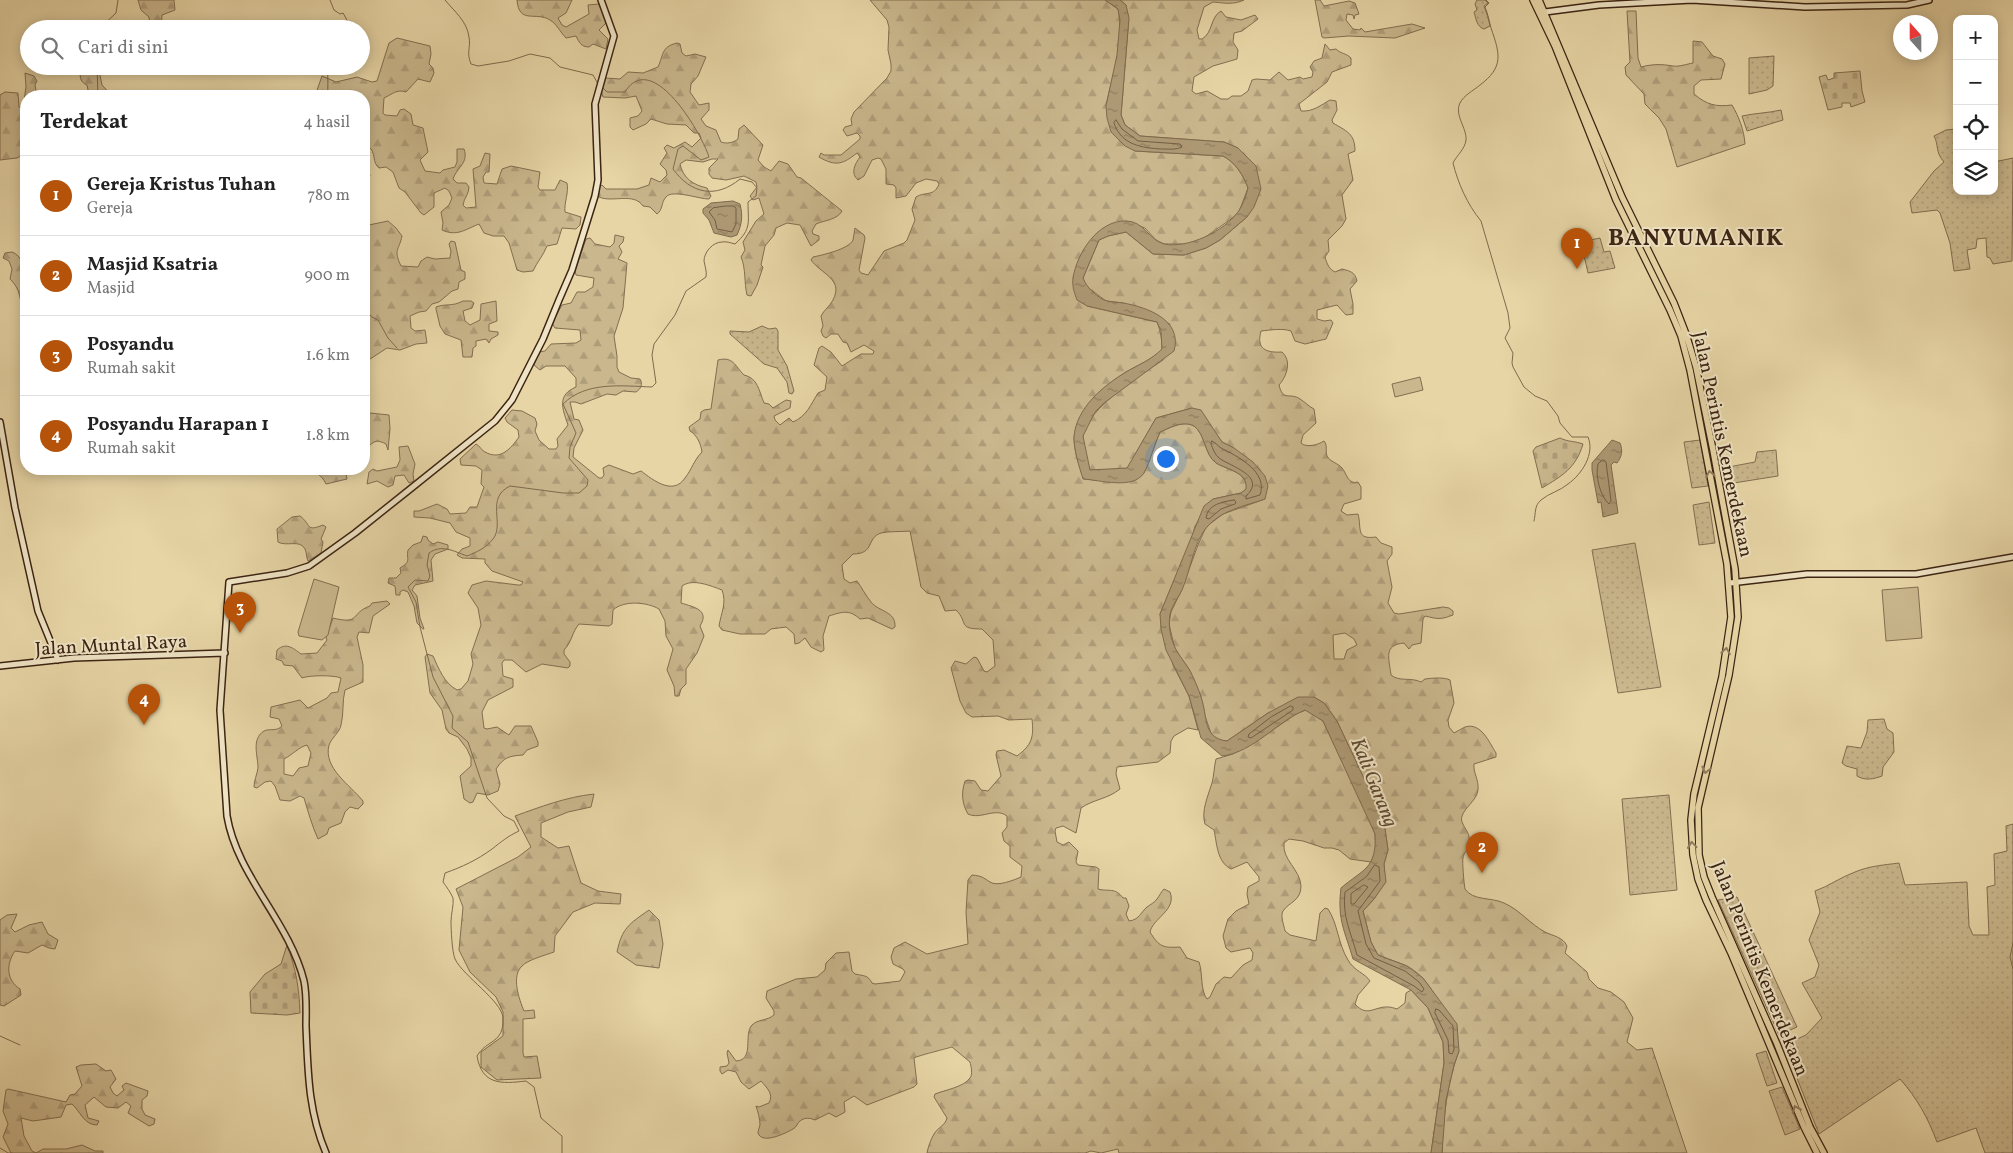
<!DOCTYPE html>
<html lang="id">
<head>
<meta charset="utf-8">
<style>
	:root { --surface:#fff; --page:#f2f2f2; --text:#222; --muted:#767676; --line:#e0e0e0; --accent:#b45309 }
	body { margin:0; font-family:Vollkorn,serif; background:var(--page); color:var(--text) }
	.controls { position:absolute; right:15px; top:15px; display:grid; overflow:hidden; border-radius:10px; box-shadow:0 2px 12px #0003 }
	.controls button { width:45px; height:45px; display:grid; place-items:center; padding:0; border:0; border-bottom:1px solid var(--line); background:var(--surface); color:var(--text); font:25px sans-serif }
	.compass { position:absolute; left:1893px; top:15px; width:45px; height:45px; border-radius:50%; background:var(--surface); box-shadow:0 2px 12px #0003; rotate:339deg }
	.you { position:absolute; left:1165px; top:458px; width:18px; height:18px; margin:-12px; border:4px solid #fff; border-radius:50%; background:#1a73e8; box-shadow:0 0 0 8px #1a73e833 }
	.badge { display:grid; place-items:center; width:32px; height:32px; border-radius:50%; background:var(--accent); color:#fff; font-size:16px; font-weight:700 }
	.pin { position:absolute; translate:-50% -41px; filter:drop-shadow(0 1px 2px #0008) }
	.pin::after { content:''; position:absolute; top:26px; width:18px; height:15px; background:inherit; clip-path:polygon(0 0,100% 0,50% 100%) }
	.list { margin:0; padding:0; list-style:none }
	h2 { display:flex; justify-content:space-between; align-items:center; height:65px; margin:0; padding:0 20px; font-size:21px }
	h2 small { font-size:16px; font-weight:400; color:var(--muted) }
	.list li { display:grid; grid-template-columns:32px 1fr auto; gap:15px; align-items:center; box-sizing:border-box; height:80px; padding:0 20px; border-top:1px solid var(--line) }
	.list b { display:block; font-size:19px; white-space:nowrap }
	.list p { margin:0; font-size:16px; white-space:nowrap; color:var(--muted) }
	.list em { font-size:16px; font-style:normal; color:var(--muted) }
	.icon { flex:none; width:28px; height:28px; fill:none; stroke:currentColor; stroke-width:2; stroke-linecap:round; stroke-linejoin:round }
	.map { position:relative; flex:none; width:2013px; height:1153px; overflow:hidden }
	.search { position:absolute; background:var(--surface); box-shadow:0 2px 12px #0003; left:20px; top:20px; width:350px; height:55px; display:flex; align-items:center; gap:12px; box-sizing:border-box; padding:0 18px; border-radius:28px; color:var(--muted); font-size:19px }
	.panel { position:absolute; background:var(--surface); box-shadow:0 2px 12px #0003; left:20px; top:90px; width:350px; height:385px; border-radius:20px }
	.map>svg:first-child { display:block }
	.grass { fill:url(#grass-dots); stroke:#836e50 }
	.forest { fill:url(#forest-firs); stroke:#836e50; fill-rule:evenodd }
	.cemetery { fill:url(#cemetery-stones); stroke:#836e50 }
	.pitch { fill:#cab78d; stroke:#836e50 }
	.water { fill:url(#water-ripples); stroke:#806a4d }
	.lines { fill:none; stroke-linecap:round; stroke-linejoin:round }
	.shore { stroke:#745e44; stroke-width:1 }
	.stream { stroke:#806a4d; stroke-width:1 }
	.secondary-casing { stroke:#3c2413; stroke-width:8 }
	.trunk-casing { stroke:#3c2413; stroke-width:8 }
	.secondary { stroke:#efe4c5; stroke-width:5 }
	.trunk { stroke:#e7d5a6; stroke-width:5.5 }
	.oneway { stroke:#927c5c }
	.labels { text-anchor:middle; stroke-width:4; stroke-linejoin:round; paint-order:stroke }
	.street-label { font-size:19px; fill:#3c2413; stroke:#efe4c5 }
	.water-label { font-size:20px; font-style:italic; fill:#5e4730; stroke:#efe4c5 }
	.district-label { font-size:24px; font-weight:bold; letter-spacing:1px; fill:#3c2413; stroke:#efe4c5 }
</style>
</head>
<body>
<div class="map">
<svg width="2013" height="1153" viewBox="0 0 2013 1153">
	<defs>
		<pattern id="grass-dots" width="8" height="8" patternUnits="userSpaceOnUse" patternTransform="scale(1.25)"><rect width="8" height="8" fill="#cab78d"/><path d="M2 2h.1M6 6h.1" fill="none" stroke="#ae9d79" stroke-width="1.8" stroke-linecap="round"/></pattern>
		<pattern id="forest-firs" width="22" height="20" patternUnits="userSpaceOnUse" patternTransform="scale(1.25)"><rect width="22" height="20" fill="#cab78d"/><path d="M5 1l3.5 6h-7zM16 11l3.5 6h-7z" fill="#ae9d79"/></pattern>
		<pattern id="cemetery-stones" width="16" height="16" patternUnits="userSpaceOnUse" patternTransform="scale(1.25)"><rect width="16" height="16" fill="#cab78d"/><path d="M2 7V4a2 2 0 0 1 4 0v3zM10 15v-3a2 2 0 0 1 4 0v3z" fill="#ae9d79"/></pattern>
		<pattern id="water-ripples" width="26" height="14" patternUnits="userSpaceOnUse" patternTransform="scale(1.25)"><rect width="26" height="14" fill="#ad9974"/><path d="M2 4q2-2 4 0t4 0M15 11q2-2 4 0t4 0" fill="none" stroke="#8e7d5e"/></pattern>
	</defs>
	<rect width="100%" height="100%" fill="#e7d5a6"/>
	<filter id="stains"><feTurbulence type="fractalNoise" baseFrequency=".004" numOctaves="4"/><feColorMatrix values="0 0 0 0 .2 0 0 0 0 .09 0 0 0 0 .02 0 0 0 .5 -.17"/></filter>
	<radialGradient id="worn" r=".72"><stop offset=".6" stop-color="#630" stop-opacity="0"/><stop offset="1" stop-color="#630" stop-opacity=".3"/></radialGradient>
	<path class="grass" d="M1477,0H1485L1488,3L1484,6L1488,17L1490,26L1484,29C1477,27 1476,19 1474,12L1477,10L1475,4Z
		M1774,56L1773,86L1767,90L1749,94V58Z
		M1781,110L1783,120L1747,131L1742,116C1756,113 1768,113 1781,110Z
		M1957,129V191H1994V162L2013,158L2012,261L1993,264L1990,258L1987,257L1986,238L1977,239L1976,248L1967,250L1970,269L1954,271L1950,243L1940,213L1937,210L1912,213L1910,202L1934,171L1944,162C1935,152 1939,145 1934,136L1946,130Z
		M1600,238L1604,252L1610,251L1615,268L1588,273L1581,242Z
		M762,326L769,329L776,328L778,331V350L787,366L794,391L792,394L789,393L787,382L777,368L764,364L730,334V331L749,332Z
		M1700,440L1708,486L1692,488L1684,442Z
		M1776,450L1778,476L1721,485L1718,469L1755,462L1757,452Z
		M1709,502L1715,543L1699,545L1693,505Z
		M1635,543L1661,687L1618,693L1592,550Z
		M1884,719L1887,729L1893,733L1894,752L1883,767L1882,776C1874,779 1865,781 1857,776V769L1846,766L1842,763L1847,746L1861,748L1867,732L1868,720Z
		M1669,795L1677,890L1630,895L1622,799Z
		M2013,824V1153H1985L1976,1128L1937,1142C1928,1118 1917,1098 1900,1079L1819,1134L1784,1045L1806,1035L1822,1018L1802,983L1815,977L1819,965L1809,940L1820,912L1815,891C1829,886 1841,877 1855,872C1869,866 1884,865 1899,863L1905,885L1967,882L1969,926L1973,935H1989L1987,887L1995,885L1994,854L2007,851L2006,826Z
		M1737,897L1797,1027L1779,1035L1718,900Z
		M1766,1051L1777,1083L1767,1086L1756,1054Z
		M1782,1087L1800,1129L1785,1135L1769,1091Z"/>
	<path class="forest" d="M138,0H174L175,10L162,15L161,29H150L149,17L141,10Z
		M517,0H572L566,13L558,18L562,25L566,27L589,14L588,5L599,4L607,22L599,30L608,39L606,49L593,44L589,47C581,47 579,42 576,36L566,38C560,32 557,24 550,20C536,11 519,25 517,0Z
		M870,0H1105L1118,9C1125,41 1112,75 1106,106L1135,151L1223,156C1235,162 1244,176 1248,188L1239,212L1231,219L1204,238L1187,244H1164L1156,240L1145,228L1126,221L1083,251L1073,278L1087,306L1157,322C1161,332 1162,340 1162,350C1151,360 1138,365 1126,372C1104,386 1076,410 1074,438C1074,451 1079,466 1084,479L1095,480L1144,473L1160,432C1170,428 1183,420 1194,426C1206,435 1204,454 1216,463C1228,470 1247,472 1247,489L1241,493L1213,499L1195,526L1192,538L1160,614L1173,665L1189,696L1198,730L1188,728L1174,736L1171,741L1170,753L1158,762L1117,767L1116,774L1120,789C1108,799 1094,799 1081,808L1076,833L1063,826L1056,828L1055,831L1057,842L1063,845L1069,842L1078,851L1076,862L1078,865L1096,867L1099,869L1098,889C1109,892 1115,887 1123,898H1126L1129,906L1126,914L1129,921C1139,920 1141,912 1147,907C1151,904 1154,903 1157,899C1160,895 1161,892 1164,889L1170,892C1177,910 1153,918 1150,932C1159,947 1163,948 1180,947L1187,958L1199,962C1203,973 1200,990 1207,999L1210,997L1216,984L1224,977L1231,978L1243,965L1252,960L1253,953L1250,948L1231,952L1226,948L1223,936L1228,919L1236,911L1249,904L1247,894L1248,887L1259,881V877L1247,862L1231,869C1217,862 1217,844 1214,830L1205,824C1201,811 1208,796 1212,783C1214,776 1214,767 1216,759L1233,754L1261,738L1296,714L1306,710L1323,721L1368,816L1375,834L1376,850L1371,862L1350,859L1339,850L1332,848H1324L1303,841L1289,839L1284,843C1282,860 1300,869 1301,886C1301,901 1289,902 1283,911C1280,916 1284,925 1285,931L1290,935L1316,941L1320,913L1325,908L1328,909C1338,924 1338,944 1348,960C1354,971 1365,973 1370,981L1358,995L1355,1004C1367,1018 1375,1006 1388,1007C1391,1007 1394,1008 1397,1009L1405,1003L1406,993L1411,990L1428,1008L1443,1042L1444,1063L1431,1153H1119L1118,1149L1101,1153L1091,1151L1085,1153H927C928,1147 931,1139 934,1134C938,1127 945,1126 947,1118L934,1097L935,1094C945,1090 964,1087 970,1078C973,1074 971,1066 970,1062L952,1047C945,1049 917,1056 914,1058L917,1084L914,1087L867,1105L854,1096L844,1102L845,1112L836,1117L829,1113L815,1120C810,1118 805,1117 800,1121C797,1123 797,1127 793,1129C786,1133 762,1145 758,1133C758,1131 759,1128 760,1125C760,1119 758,1112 756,1106L759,1107L769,1103C774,1094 767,1088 761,1081L749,1089L741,1082L736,1072L728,1070L722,1074L720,1071V1067L727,1066L729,1063L727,1053L728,1050L736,1061C755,1060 743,1035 752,1025C758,1019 767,1021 774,1015V1011L766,998L767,991L796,979L817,977L825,970L826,963L836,953L849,952L852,971L855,974C864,976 868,975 872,983L875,984L900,981L905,972L903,969L893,964L891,957L894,948L905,942L927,954L968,944L966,912L968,880L972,875C982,876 982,877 990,882C997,887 1014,880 1021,877L1022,866L1010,857V846L1004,841L1002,833L1007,827V816C995,807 981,820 968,814C962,804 961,793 965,781L968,780L975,781L981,790L988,791L1001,776L996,755L997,751L1004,750L1017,756C1032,745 1034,737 1032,719L1009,720L998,716L972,717L966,713L960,701L951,668L955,661L966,664L974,657L977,658L984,671L987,672L995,666L993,640L982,629C957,629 969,623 956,610L945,611L939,596L927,593L921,587L910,531C901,532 889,531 881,533C866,538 875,554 853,554L842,565L844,579L850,583L857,581C862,588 866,596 871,602C879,612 896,611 895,627L892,629L868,618L860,619C849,609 842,612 829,616L823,636L824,650L821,652L811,647L805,638L799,643L795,644L794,634L786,627L771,629L765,634H740L722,630L719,626C721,613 727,603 722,590C711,586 693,578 682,586L681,603C694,607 710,610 700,626L704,636L697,653L686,669V684L681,689L679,696H675L674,686L667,670L673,649L666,636L665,621L659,609C647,602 624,600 613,610L612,624L609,626L579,624C572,632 572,642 564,650V654L570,662V666L568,668L542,664L526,672L512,660H504L502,663L503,676L513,679V687L488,700L482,712L484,728L487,729L497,727L509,735L515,726H531L538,742V746L527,750L523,755C509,756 504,757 496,769L500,784L498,791L488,795L477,793L473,802L470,803L464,799L460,776L471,766V758L467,749L458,737L449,733L446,729L442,710L430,693L425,657L427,654L433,656C439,669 444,683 457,690L461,689L468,681L473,664L471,654L481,625L478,608L468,593L472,585L486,581L518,585H521L523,582L492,571L485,563V559L462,558L457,555L462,549L470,546V538L456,532L450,523L430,518L414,517V511H419L437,504L447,509L450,514L466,513L470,507H477L484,487L481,484L482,470L476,466L461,465L460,459L476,444C480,446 482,451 485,452C501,461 511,448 519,437L518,430L507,422L505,418L512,410L522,411L535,418L537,424L535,431L539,440L549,449H556L558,446L557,439L568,425C562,408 557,395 576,387V378L565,366H546L540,370L534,365L539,352L545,351L551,344L576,343L581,340L580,330L555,328L552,323L562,305L571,303L577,292H585L593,287L594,278L576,275L575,271L586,239L590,238L595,244L610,247L614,243L615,235L624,237L623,242L619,246L622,252L618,259L627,263L623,308L614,336L617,356V367L619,372L631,378L640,379C643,384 641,389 636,392L623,391L616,395L607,394L581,404L575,402H570L574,419L579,420L583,430L574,448L573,457L599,478H602L604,475L603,468L609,465L633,474L641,471C653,480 673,496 685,478C692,469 694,460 702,452C701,444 697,435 690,431L689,427L700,419L701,412L704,410L711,409L718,360C733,356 735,366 744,375C758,378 759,391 764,403L769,404L773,408L786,400L791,401L790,408L774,416L775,420L780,425L789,418L793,422C807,416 811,404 818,393L825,390L827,377L814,365L819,348L822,346L831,352L842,366L861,354H873L874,351L864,345L851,352L847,343L843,342L838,334H831L826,338L823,336L821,331L823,326L821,316C824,310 830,306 833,300C844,279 821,274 811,260L813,257C823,255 849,249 853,240C854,236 854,232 855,228L864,235L865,238L859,270L861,273L868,275L884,251L904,243L907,240L915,220L912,209L916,197C926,191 934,197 939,184L937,181L926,179L916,183L906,196L896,198V188L894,185L886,184V169L881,159L878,158L872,160L864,176L858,180C850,173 855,164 860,157L857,153C843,164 836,167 819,157L821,153L824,155H841L860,139V136L857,133L847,136L843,130L845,127L852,125L851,119L854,112L887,78L891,71V64L888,50L889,27L887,20Z
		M1120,0H1244C1233,5 1225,3 1213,2L1204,7L1197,30L1199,39H1202C1213,33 1210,17 1221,11L1226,17L1241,20L1255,15L1258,19L1242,31L1234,33L1233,42L1238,50L1237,59L1213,66L1194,77L1192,91L1196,94L1207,91L1221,99H1228L1232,96H1241L1248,91L1252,80L1256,79L1270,80L1279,72L1288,80L1300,77L1303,79L1312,77L1313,72L1310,67L1314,61L1322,58L1325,44L1330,50L1336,49C1341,54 1346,53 1351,58V65L1332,72L1327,82L1299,104L1301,111C1313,112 1321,105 1330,100L1336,101L1337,110L1332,120L1333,123C1346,131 1355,133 1355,151L1348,154L1353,180L1342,195L1346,219L1342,226L1328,240L1329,251L1325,257C1327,264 1329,269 1335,272L1342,269C1350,271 1355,272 1357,281L1350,289L1353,304V314L1346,315L1337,305L1317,310V319L1324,321L1331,320L1333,323L1326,339L1305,344L1295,341L1291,331C1282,328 1271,330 1261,331C1256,349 1266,353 1282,352C1292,361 1287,376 1279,385C1283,402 1290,392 1300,399C1305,402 1308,406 1314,409L1316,423L1303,435L1301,443C1306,448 1318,445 1324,441C1328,446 1325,450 1327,456C1330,462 1338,463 1342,468C1347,474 1348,485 1358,482L1361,487V499L1344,504L1341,511L1347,515L1358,514C1362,528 1355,540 1376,537L1381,543L1392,547V554L1387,561L1392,587L1388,603L1394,613L1399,614L1443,607L1449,608L1453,611V615C1440,620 1438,619 1425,616L1423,619L1421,643L1412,645L1409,649L1404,643C1383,645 1389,658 1391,675C1399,682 1411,677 1421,682L1425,679C1433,678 1444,677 1450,680L1454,703L1448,720L1449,727L1454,733C1458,731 1461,729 1465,727C1481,722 1489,742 1496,753V757L1474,764C1473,773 1479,779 1478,790C1477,800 1465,807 1462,816C1459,823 1469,831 1469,837C1471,852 1465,848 1463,858C1462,861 1464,884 1465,889C1473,901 1491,897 1504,903C1520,910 1530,924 1545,932C1553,936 1563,937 1567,946L1565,953L1587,972L1589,979L1598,988L1611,992L1624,1002L1633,1018L1627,1042L1637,1050L1652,1048L1687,1153H1442C1443,1119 1447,1083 1459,1051C1447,1023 1437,982 1407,966C1398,962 1387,959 1378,955L1371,942L1363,911L1374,899L1385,882L1384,864L1388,850L1385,829L1375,802L1337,721L1324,703L1314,697L1268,713L1227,741L1218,740L1211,733L1205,716L1201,697L1190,671L1175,649L1169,624L1171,612L1181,591L1198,545L1206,527L1223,514L1265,499L1234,448L1222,442L1207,421L1192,408L1156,418L1127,469L1090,470C1088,463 1082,442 1083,436C1088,407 1140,376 1163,360L1170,324L1123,303L1106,301L1086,286L1083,278L1099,240L1108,236L1126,232L1153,254L1184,255L1206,248L1220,240L1247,217L1256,166L1238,148L1224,142L1140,136L1125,125L1121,115L1128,29L1126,5ZM1345,633L1354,639L1357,645L1347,650L1344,659H1334L1333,635Z
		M1315,0H1320L1324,6L1349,1L1355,3L1359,14L1355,15L1354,19L1353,15L1347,14L1346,20L1353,29L1360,30L1361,28L1365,32L1412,24L1425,28L1395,38L1349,36L1324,38L1322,37Z
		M1627,11H1636L1638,58L1641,67C1653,64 1661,64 1673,66C1679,67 1687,64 1693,63V41L1702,42L1713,56L1722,59L1725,64L1721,79L1701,80L1694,86V94C1707,105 1716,107 1732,105C1739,117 1744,130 1745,144L1677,167L1666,129L1659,118L1645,104L1644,94L1626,75L1625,67L1630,62Z
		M397,38L430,46L431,54L429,64L433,68L434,73L430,82L418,79L406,92C396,89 393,94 384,98L383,113L385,115L397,116L400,110L404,109L411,114L413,125L423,128L428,152L420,160L425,171L440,173L443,170L455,167L457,162V149H464C469,163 457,167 453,179L457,183H466L469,187C469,194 464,198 463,205L466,208L476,207L473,169L480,166L485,153L490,154L489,172H486L483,177L484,183L497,184L502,169L511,166L540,172L538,187L540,190H555L560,180L567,183C569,193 564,202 565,212L581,217L580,225L576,229L562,228L557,244L547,246C543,256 537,262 533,271L523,272L517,270L509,243L504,236H493L484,233L479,224C466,229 457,237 442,230L443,223L441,212L449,205L452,198L449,191L445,188L434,193V207L424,215L421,213L405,192L399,188L393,172L386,167L379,168C372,163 376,152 369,147L366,148L365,152L370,176L364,179V96H313L316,93L322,76L336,82L357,77L372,82L377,81L389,43Z
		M677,43L680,44L682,53L686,56L695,54L706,57L698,76L691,84L690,92L699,105L709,103V110L701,119L706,126L716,130L721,142C727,144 733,143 738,139L739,129L744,125L763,145L758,160L764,167L771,171L779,161L788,164L797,177L801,178L842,211C837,220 825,220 816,224L812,231L813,234L819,236V240L811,246L800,225L787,223L776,228L774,235L765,246L761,265L763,267L757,285L751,296L747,295C744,283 746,268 741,257L745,250L743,242L756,221L764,214L759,198L753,200L750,196L757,187L756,182L744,176L726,180L712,178L709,174V168L718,159H712L703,162L686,160L680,164C683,178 693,185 707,188L711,196L709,199C699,199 672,189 666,197C661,202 663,210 657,214L650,207L643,206C634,192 612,203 599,197L598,188L602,185L606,189H637L649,185L651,178L660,182L667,175L666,170L660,164L667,153L664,148L667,145L674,148L685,142L692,147L701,138L699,133H694L686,125L667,124L651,119L646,124L633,130L630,127V118L638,116L642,111L636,96L625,98L603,97L601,90L606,78L620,79L628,72L643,73L658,67C664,54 661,47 677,43Z
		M82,66H115L104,72L100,69L99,71L102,85L112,96H85L88,90L87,85C79,82 79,74 82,66Z
		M25,73L34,76L37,81L35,85L37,96H26V153L17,158L0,160V95L5,92L18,93L19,107L23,108L26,87Z
		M388,221L396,228L402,236C399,251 393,249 401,266L418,267L421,261L427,257L435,259L450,258L451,251L449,244L451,241L455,242L461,270L465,272V279L459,282L458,289L452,291L439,302L432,304L426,311L419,312L410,316L411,328L415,331L425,330L427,343L416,344L400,350L387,348L364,363V226Z
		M12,252C32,259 26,304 26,321L22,320C21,305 22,290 10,279L12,269L9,261L3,258L5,253Z
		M463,301H471L474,303L472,308L463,311L465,321L470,325L480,320L481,304L496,301L497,321L489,324V331L498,332V335L491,339L489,343L486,339L476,341V346L473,348L472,357H463L461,340L445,334L440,326L436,309V307C448,303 451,307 463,301Z
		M370,413L389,415L390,429L388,450L386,444C378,440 375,440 369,446H364V416Z
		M408,446L415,464L413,474L414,481L409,483L404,475L395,476L393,485L388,487L377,481L367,484L369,472L373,469L377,471L397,467L400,460L399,447Z
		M290,469H345L347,479L326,484C322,475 314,470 304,469L299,473H294Z
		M300,516C312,525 305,532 323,525L326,527L321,539L323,542L321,553L308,561C306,557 307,553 305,549C300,539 286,547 278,542L277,529L292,517Z
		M423,536L427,537L428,540L433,544L438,542L448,545V549L435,554L431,560L433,581L415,585L412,590L417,596L420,618L424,629H423L417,623L414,606L408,592L403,590L400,592V595H396L395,586L388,583L389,578H396L401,573L400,568C412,561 406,560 408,550L413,545L421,542Z
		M387,601L390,604L373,616L369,633L359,632L357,637L363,665V682L345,690C342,701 344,713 341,725C340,732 332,737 329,745C323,768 350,785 363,801V804L358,809L350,807L345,812L341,823L329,828L327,834L318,839C312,826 308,811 304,798L300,796L290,801L280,800L275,786L271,781L265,782L257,788L254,787C254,780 257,775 258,768C258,756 251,739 264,731C270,728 276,732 282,726L279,719L270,717L271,707L300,700L308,708L327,698L331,693L338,692L341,678C334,675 310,675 302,678L293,666L284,665L282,661L276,659L277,650C286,642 293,648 301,654L317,653L327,640L326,638L333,618C361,625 350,613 370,606L372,603ZM307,745L311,753L308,766L299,768L293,776L284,774V759C292,755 299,747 307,745Z
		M594,794L591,807L568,812L541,823V837L558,848L569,846L581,883L598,891L621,894L620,904L595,903L573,912L555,936L554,952C546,955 527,960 522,966C511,976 519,999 524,1011L534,1010L535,1018L523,1019V1053L524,1057L537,1056L541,1078L497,1080L481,1067V1052L503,1036V1012L496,997L470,972L459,950L463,907L456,889L518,857L531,847L515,816C540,807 566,797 594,794Z
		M649,910L659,920L663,944L659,968L636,965L617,952C622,928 629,924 649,910Z
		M17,914L11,928L15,932L29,925L42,922L48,934L58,940L55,949L49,948L42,945L28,953L15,951C6,964 6,980 20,989L21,995L4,1006L0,1005V920L7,915Z
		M96,1064L106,1071L111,1070L116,1079L110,1087L113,1093L117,1096L124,1090L122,1086L126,1083L148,1091L147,1096L142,1100V1109L145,1115L155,1119L154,1124L149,1126L128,1113L131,1106L126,1102L118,1108L106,1107L94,1097L85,1105L88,1118L99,1121L97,1125C84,1125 80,1111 72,1104L66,1105L61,1117L33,1121L21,1118L24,1136L32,1151L36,1153L43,1149H66L82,1145L95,1151H103V1153H11L3,1137L8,1124L3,1111L6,1090L8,1089L66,1102L70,1095L75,1094L82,1086L76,1067L81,1065Z"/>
	<path class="cemetery" d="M1860,71L1862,91L1865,102L1851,107L1850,103H1842V107L1828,110L1819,77L1826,75L1828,80L1834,78V73Z
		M1560,438C1568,442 1575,441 1583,444C1576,468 1562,476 1542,488L1533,451L1536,447Z
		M287,945C296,969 299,987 300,1013L287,1015L251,1013L250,992L265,974L281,964Z"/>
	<path class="pitch" d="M1420,377L1423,390L1395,397L1392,384Z
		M314,579L339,587L328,635L322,640L299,636L298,632Z
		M1918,587L1922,638L1886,641L1882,590Z"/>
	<path class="water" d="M1105,0H1120L1126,5L1129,18L1121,115L1125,125L1140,136L1224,142L1238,148L1256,166L1261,189L1254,207L1247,217L1220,240L1206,248L1184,255L1153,254L1126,232L1108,236L1099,240L1083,278C1087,288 1095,295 1104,300C1109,302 1117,302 1123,303C1147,307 1183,320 1174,351L1104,403L1095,412L1083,436L1090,470L1127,468L1156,418L1192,408L1201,410L1222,442L1234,448L1253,462L1265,476L1268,486L1265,499C1245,506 1221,510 1207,527C1194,541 1190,572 1182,590C1178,598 1172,606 1170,614C1169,621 1169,629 1171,636C1174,650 1182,658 1189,669C1193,676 1199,690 1201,697C1208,716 1202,738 1227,741L1268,713L1298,697H1314L1324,703L1337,721L1375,802L1385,829L1388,850L1384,864L1386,882L1374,899L1363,911L1371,942L1378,955L1407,966L1423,978L1457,1024L1459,1051L1454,1065L1446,1100L1442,1153H1431L1444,1063L1443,1042L1428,1008L1411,990L1353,959C1345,931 1337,920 1341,888C1363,869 1377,869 1375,834L1323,721L1305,710C1276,722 1254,752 1222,756L1201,738L1189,696L1166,650L1161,629L1160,614L1204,506L1213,499L1241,493L1246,489C1248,472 1228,470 1216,463C1204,454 1206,435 1194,426C1183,420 1169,428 1160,432C1154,444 1151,461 1144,473C1133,490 1100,480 1083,479C1079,466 1074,451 1074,437C1076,408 1103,386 1126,372C1138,365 1151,360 1162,349L1161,331L1157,322L1087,306L1077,300C1074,292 1072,286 1073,278C1077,253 1098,220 1126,221C1144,221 1149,240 1164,244C1188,249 1224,231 1238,212C1243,205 1246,196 1248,188C1244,176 1235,162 1223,156L1135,151L1125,146L1111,132L1107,118L1106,106L1117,55L1120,20L1118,9Z
		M733,201L740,204C743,216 742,224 737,235L731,237L714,233L709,220L703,213V209L711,203Z
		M1612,440L1620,443C1623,451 1622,456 1617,463L1614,462L1611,465L1618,513L1603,517L1601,502L1598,503L1592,470V463Z"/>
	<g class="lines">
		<path class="shore" d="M1116,120L1122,129L1138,141L1180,144L1182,147C1176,150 1169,149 1162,149C1142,148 1121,145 1114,123Z
			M726,206H733L736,208V224L732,232L717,229L715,220L709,212L713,208Z
			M1212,441C1216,443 1218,446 1221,448C1239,457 1268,472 1260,495L1246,499V496C1268,476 1229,466 1219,458C1215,455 1213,449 1211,444Z
			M1603,460L1606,462L1611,501L1609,504C1600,496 1595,476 1598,464Z
			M1234,500L1236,502L1235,504L1221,509L1209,519L1206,518C1208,504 1222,502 1234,500Z
			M1291,706L1293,707V710L1251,738L1248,737L1249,734L1271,717Z
			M1375,865L1379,867L1380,881L1358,911L1366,944L1374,958L1405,971L1419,982L1424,989L1422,992L1414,986L1357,955C1351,932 1342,917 1345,892L1366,877Z
			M1364,885L1368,887L1354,904H1351V894Z
			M1436,1009L1439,1010L1453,1026L1454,1050L1452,1054L1449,1053L1448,1040L1435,1013Z"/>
		<path class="stream" d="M330,0L334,10L340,14L343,13L352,29
			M445,0C454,11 467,21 469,37C471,48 466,52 471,64L478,66L509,61L530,54L550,58L560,67L593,75L598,84
			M1486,0L1489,3L1485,7C1488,14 1489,21 1491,28C1500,54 1504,67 1480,85C1473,91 1464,95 1460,103C1454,115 1467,128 1466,140C1465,149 1457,155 1453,163C1458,183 1467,204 1481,221L1508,313L1510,328L1505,338L1513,353L1512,363L1513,367L1524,387L1535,396L1547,401L1558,416L1560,423L1572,437H1588C1595,454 1582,474 1568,484C1560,491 1549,493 1541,500C1534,506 1536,513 1534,521
			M99,29L116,13L118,0
			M97,66L98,96
			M327,96C329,86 327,76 328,66
			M364,308L372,317L378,320L388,338L397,348
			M2013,943L2010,957L2013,969
			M0,1036L20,1045
			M0,1148L8,1153H12
			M562,1153V1136L541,1118L534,1087L526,1081C501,1084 482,1085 477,1056C487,1039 504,1044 503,1018C502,1001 463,976 455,959C452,952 451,929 451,921C451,914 454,905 453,898C451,893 446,886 443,882L445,873C462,867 477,860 492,849C501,842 508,836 519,831L514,821L504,816L487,798L468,742L452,728L453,716L433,677L420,627L416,602L408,587L415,580L428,581L430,576L427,565L429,553C442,544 453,551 467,556C477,552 486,548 493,539C505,524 485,498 510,486L563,493H579L587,486L588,480L569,458L570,447L576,433L563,404C586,381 622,386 652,387L656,383L652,355L654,344L675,315L686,291L706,277C707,271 705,267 704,261C704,252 713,242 722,242C726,241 731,243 735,244C752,229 748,222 748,202L756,196L757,188L752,182L740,179C716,199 691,194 673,169L678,149L683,146L701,160L709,157C702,134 652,48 625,92H607L601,86"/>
		<defs>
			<path id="secondary" d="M1545,12L1599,5L1692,0L1805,7L1907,5L1929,0
				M0,422L15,508L38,611L58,660
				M1730,583L1807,574H1916L2013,557
				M0,666L74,658L225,653
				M326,1153C308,1111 308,1071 306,1026C306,1011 307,995 304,981C289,921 237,876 227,816L220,710L229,582L287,573L309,566L355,533L409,490L495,421L512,400L543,339L559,300L572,270L595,196L598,180L595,104L614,36L601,0"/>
			<path id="trunk" d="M1533,0L1555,46L1616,200L1670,310L1681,336L1690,370L1727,564L1731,617L1722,677L1694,794L1691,820L1693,855L1698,879L1706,900L1731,953L1804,1127L1817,1153
				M1539,0L1622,197L1674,303L1686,334L1696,367L1713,450L1735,569L1738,617L1729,675L1698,808L1699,855L1704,877L1712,897L1777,1044L1810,1127L1824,1153"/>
		</defs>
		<use href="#secondary" class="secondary-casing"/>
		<use href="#trunk" class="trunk-casing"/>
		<use href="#secondary" class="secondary"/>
		<use href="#trunk" class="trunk"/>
	</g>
	<defs><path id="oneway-chevron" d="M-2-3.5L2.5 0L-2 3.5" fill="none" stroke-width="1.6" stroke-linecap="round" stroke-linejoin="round" transform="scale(1.25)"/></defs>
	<g class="oneway">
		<use href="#oneway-chevron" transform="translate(1710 474) rotate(-100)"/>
		<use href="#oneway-chevron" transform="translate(1726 651) rotate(-81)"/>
		<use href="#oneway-chevron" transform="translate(1706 770) rotate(102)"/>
		<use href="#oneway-chevron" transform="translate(1692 845) rotate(-95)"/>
		<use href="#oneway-chevron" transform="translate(1796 1109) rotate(-113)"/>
	</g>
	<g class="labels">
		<g class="street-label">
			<text transform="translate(1724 444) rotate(78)" y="7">Jalan Perintis Kemerdekaan</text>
			<text transform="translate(111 644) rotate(-3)" y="7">Jalan Muntal Raya</text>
			<text transform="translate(1761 968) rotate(68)" y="7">Jalan Perintis Kemerdekaan</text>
		</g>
		<g class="water-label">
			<text transform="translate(1375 782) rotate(68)" y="7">Kali Garang</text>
		</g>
		<g class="district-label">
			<text x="1696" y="245">BANYUMANIK</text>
		</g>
	</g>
	<rect width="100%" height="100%" filter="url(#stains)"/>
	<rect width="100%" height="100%" fill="url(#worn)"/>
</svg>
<div class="controls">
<button>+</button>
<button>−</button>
<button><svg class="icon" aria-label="locate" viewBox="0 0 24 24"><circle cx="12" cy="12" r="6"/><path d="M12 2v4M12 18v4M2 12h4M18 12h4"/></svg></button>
<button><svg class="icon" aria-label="layers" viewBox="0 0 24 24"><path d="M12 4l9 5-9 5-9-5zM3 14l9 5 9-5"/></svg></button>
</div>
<svg class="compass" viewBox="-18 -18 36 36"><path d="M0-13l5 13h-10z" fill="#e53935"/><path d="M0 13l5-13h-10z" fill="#767676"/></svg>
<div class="you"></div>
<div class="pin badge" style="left:1577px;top:269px">1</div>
<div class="pin badge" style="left:1482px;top:873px">2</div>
<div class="pin badge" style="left:240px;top:633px">3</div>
<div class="pin badge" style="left:144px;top:725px">4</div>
<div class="search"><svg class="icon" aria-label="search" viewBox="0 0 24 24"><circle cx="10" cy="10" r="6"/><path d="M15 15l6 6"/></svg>Cari di sini</div>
<section class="panel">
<h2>Terdekat<small>4 hasil</small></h2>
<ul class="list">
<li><span class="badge">1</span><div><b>Gereja Kristus Tuhan</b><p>Gereja</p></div><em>780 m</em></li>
<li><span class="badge">2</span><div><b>Masjid Ksatria</b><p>Masjid</p></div><em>900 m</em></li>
<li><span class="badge">3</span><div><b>Posyandu</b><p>Rumah sakit</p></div><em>1.6 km</em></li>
<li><span class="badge">4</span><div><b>Posyandu Harapan 1</b><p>Rumah sakit</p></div><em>1.8 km</em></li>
</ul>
</section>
</div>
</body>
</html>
